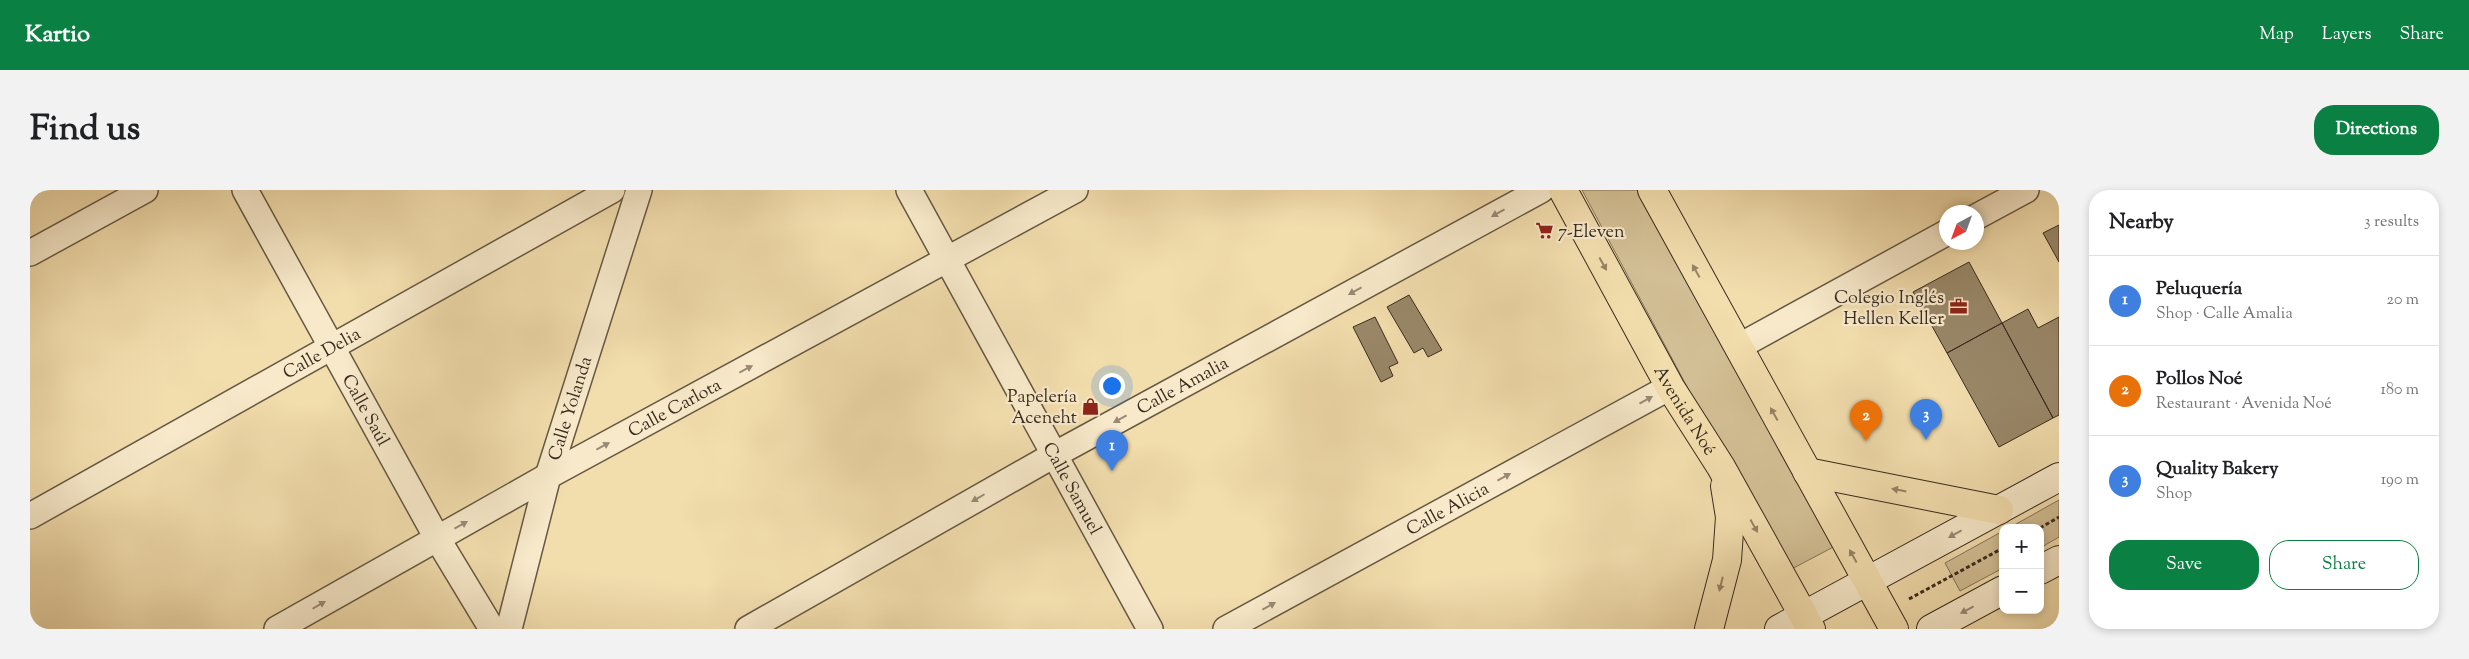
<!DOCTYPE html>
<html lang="en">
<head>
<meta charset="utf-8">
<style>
	:root { --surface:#fff; --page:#f2f2f2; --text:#202124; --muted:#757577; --line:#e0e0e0; --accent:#0b8043 }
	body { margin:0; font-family:"Sorts Mill Goudy",serif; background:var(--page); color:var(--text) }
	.controls { position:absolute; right:15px; bottom:15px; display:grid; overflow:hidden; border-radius:10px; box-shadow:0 2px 8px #0003 }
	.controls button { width:45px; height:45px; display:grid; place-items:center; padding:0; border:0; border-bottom:1px solid var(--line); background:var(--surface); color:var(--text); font:25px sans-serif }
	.compass { position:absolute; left:1909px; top:15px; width:45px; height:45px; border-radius:50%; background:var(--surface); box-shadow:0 2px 8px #0003; rotate:221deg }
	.you { position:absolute; left:1081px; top:195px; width:18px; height:18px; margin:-12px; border:4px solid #fff; border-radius:50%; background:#1a73e8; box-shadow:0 0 0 8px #1a73e833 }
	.badge { display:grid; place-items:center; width:32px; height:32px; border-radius:50%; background:var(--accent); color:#fff; font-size:16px; font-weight:700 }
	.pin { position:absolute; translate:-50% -41px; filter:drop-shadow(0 1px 2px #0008) }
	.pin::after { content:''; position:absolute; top:26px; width:18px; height:15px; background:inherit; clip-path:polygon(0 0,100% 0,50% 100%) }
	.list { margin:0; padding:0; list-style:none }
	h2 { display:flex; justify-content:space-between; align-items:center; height:65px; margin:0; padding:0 20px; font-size:21px }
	h2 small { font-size:16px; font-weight:400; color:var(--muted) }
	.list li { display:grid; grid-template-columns:32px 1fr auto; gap:15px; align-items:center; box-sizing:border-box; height:90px; padding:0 20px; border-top:1px solid var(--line) }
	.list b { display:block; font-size:19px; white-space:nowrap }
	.list p { margin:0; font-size:16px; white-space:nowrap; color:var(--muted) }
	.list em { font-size:16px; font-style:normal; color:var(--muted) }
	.actions { display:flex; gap:10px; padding:15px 20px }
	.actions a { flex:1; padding:11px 0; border:1px solid var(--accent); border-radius:20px; text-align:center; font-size:18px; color:var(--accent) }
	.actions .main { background:var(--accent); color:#fff }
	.map { position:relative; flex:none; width:2029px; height:439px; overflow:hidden; border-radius:20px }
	header { display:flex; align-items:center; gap:30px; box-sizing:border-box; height:70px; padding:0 25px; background:var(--accent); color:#fff }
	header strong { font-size:24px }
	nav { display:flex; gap:28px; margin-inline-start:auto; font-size:18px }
	.intro { display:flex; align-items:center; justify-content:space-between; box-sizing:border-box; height:120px; padding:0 30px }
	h1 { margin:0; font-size:35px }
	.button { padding:12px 22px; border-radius:20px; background:var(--accent); color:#fff; font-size:18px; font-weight:700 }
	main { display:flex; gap:30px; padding:0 30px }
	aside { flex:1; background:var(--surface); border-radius:20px; box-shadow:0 2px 8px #0003 }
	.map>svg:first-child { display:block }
	.green { fill:#d3bf95; stroke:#86755a }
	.building { fill:#998869; stroke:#392b20 }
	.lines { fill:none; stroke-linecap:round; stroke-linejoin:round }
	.minor-casing { stroke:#675843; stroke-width:28 }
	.secondary-casing { stroke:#392b20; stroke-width:30 }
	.primary-casing { stroke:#392b20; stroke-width:30 }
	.path { stroke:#392b20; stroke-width:3; stroke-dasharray:4 2.5; stroke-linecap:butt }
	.minor { stroke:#f7e9ca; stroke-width:25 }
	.secondary { stroke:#f7e9ca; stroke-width:28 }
	.primary { stroke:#f2ddad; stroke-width:28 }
	.oneway { fill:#988a75 }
	.oneway2 { fill:#968466 }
	.labels { text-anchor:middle; stroke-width:4.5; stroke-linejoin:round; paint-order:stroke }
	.poi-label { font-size:18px; fill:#392b20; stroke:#f7e9ca; text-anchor:end }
	.street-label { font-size:18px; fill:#392b20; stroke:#f7e9ca }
</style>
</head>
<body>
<header>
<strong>Kartio</strong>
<nav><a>Map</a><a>Layers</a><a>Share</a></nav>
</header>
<div class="intro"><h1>Find us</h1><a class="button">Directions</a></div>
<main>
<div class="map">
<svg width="2029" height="439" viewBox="0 0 2029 439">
	<rect width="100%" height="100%" fill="#f2ddad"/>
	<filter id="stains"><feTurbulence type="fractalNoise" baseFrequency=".004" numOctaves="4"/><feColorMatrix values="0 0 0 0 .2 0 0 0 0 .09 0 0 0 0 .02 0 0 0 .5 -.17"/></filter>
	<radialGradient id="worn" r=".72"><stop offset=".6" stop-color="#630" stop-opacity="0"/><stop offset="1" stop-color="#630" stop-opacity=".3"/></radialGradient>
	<path class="green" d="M1552,0H1623L1811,353L1756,382Z
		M2029,310V347L2010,358V338H1979Z
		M1973,341V378L1930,401L1915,373Z"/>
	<path class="building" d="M2029,35V72L2013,43Z
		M1939,72L1972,133L1917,163L1883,102Z
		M1379,105L1412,160L1398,167L1393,158L1384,163L1357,117Z
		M1998,119L2008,138L2029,127V225L2023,228L1972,133Z
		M1345,127L1368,173L1359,177L1363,186L1351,192L1323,137Z
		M1972,133L2023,228L1969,257L1917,163Z"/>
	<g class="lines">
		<defs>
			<g id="minor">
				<path id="s1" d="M215,0L407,348L462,439"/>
				<path id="s2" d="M879,0L1120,439"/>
				<path d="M1946,27L1996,0"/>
				<path d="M0,63L115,0"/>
				<path d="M1708,157L1916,43"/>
				<path id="s3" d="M0,326L582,0"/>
				<path id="s4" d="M247,439L518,286L1045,0"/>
				<path id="s5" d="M479,439L518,286L609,0"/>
				<path id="s6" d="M718,439L1024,265L1511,0"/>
				<path id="s7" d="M1196,439L1640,197"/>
			</g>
			<path id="secondary" d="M2010,380L2029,370
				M1749,439L2029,287
				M1901,439L1973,400"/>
			<g id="primary">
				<path id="s8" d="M1533,0L1640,197L1691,277L1781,439"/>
				<path d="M1622,0L1864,439"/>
				<path d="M1777,282L1969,320"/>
				<path d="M1679,439L1697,370L1700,327L1695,296"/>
			</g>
		</defs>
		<use href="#minor" class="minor-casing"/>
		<use href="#secondary" class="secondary-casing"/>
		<use href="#primary" class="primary-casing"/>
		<path class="path" d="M2010,338L2029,327
			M1879,409L1973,358"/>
		<use href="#minor" class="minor"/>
		<use href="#secondary" class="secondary"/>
		<use href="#primary" class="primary"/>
	</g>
	<defs><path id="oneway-solid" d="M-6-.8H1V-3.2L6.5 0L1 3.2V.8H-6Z" transform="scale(1.25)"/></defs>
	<g class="oneway">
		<use href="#oneway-solid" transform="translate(1468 23) rotate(151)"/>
		<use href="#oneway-solid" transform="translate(1325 101) rotate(151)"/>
		<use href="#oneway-solid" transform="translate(716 179) rotate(-28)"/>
		<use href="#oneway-solid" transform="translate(1616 210) rotate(-29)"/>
		<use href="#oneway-solid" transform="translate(1090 229) rotate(151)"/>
		<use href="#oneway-solid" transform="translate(573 256) rotate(-28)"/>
		<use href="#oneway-solid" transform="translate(1474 287) rotate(-29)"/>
		<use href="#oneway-solid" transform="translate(948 308) rotate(150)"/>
		<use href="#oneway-solid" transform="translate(431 335) rotate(-29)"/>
		<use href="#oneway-solid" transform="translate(1925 344) rotate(151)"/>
		<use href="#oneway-solid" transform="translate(289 415) rotate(-30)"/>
		<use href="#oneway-solid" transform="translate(1239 416) rotate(-29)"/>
		<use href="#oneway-solid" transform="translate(1937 420) rotate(152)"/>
	</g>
	<g class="oneway2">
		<use href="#oneway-solid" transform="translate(1573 74) rotate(61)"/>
		<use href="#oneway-solid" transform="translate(1666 81) rotate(-119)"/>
		<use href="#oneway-solid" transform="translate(1744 224) rotate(-119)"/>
		<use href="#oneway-solid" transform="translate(1869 300) rotate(-169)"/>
		<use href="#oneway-solid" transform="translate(1724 336) rotate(61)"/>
		<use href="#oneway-solid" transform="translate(1823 366) rotate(-119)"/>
		<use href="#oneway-solid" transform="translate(1691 394) rotate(104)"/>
	</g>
	<defs>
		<symbol id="supermarket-bare" viewBox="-9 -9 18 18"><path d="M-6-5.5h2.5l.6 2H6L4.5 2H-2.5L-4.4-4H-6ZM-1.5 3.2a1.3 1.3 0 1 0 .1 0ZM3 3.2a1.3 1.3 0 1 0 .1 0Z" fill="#8f2418" stroke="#f7e9ca" stroke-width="2.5" paint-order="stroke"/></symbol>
		<symbol id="office-bare" viewBox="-9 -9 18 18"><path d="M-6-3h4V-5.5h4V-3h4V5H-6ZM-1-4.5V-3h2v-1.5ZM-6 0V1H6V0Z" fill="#8f2418" stroke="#f7e9ca" stroke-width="2.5" paint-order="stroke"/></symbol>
		<symbol id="shop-bare" viewBox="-9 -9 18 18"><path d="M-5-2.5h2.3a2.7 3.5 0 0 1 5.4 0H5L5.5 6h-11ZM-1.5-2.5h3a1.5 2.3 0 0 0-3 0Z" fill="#8f2418" stroke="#f7e9ca" stroke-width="2.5" paint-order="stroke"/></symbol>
	</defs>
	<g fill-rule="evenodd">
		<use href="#supermarket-bare" x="1502" y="28" width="25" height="25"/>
		<use href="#office-bare" x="1916" y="104" width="25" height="25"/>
		<use href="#shop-bare" x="1048" y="204" width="25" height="25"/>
	</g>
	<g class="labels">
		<g class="poi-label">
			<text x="1528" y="47" text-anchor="start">7-Eleven</text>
			<text x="1914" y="113">Colegio Inglés<tspan x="1914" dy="21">Hellen Keller</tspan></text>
			<text x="1047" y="212">Papelería<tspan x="1047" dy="21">Aceneht</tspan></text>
		</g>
		<g class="street-label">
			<text dy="6" stroke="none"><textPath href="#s3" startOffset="334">Calle Delia</textPath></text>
			<text dy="6" stroke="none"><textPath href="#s6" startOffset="498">Calle Amalia</textPath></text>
			<text dy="6" stroke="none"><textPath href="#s4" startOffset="455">Calle Carlota</textPath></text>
			<text dy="6" stroke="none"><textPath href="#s5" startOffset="229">Calle Yolanda</textPath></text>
			<text dy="6" stroke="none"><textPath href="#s1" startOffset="251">Calle Saúl</textPath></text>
			<text dy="6" stroke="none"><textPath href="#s8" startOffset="252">Avenida Noé</textPath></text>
			<text dy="6" stroke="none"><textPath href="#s2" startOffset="340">Calle Samuel</textPath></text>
			<text dy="6" stroke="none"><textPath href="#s7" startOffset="252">Calle Alicia</textPath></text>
		</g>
	</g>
	<rect width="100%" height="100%" filter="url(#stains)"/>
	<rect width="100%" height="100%" fill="url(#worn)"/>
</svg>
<div class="controls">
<button>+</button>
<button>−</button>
</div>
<svg class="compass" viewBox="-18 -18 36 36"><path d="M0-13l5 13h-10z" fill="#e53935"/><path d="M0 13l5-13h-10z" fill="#757577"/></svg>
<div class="you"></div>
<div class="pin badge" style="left:1082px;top:281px;background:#3f7fe0">1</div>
<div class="pin badge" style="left:1836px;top:251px;background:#e8710a">2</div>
<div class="pin badge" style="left:1896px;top:250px;background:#3f7fe0">3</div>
</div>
<aside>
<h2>Nearby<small>3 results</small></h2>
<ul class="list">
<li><span class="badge" style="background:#3f7fe0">1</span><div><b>Peluquería</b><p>Shop · Calle Amalia</p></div><em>20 m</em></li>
<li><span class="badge" style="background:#e8710a">2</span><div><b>Pollos Noé</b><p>Restaurant · Avenida Noé</p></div><em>180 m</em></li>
<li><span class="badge" style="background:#3f7fe0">3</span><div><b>Quality Bakery</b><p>Shop</p></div><em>190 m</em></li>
</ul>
<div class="actions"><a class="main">Save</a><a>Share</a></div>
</aside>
</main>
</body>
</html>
